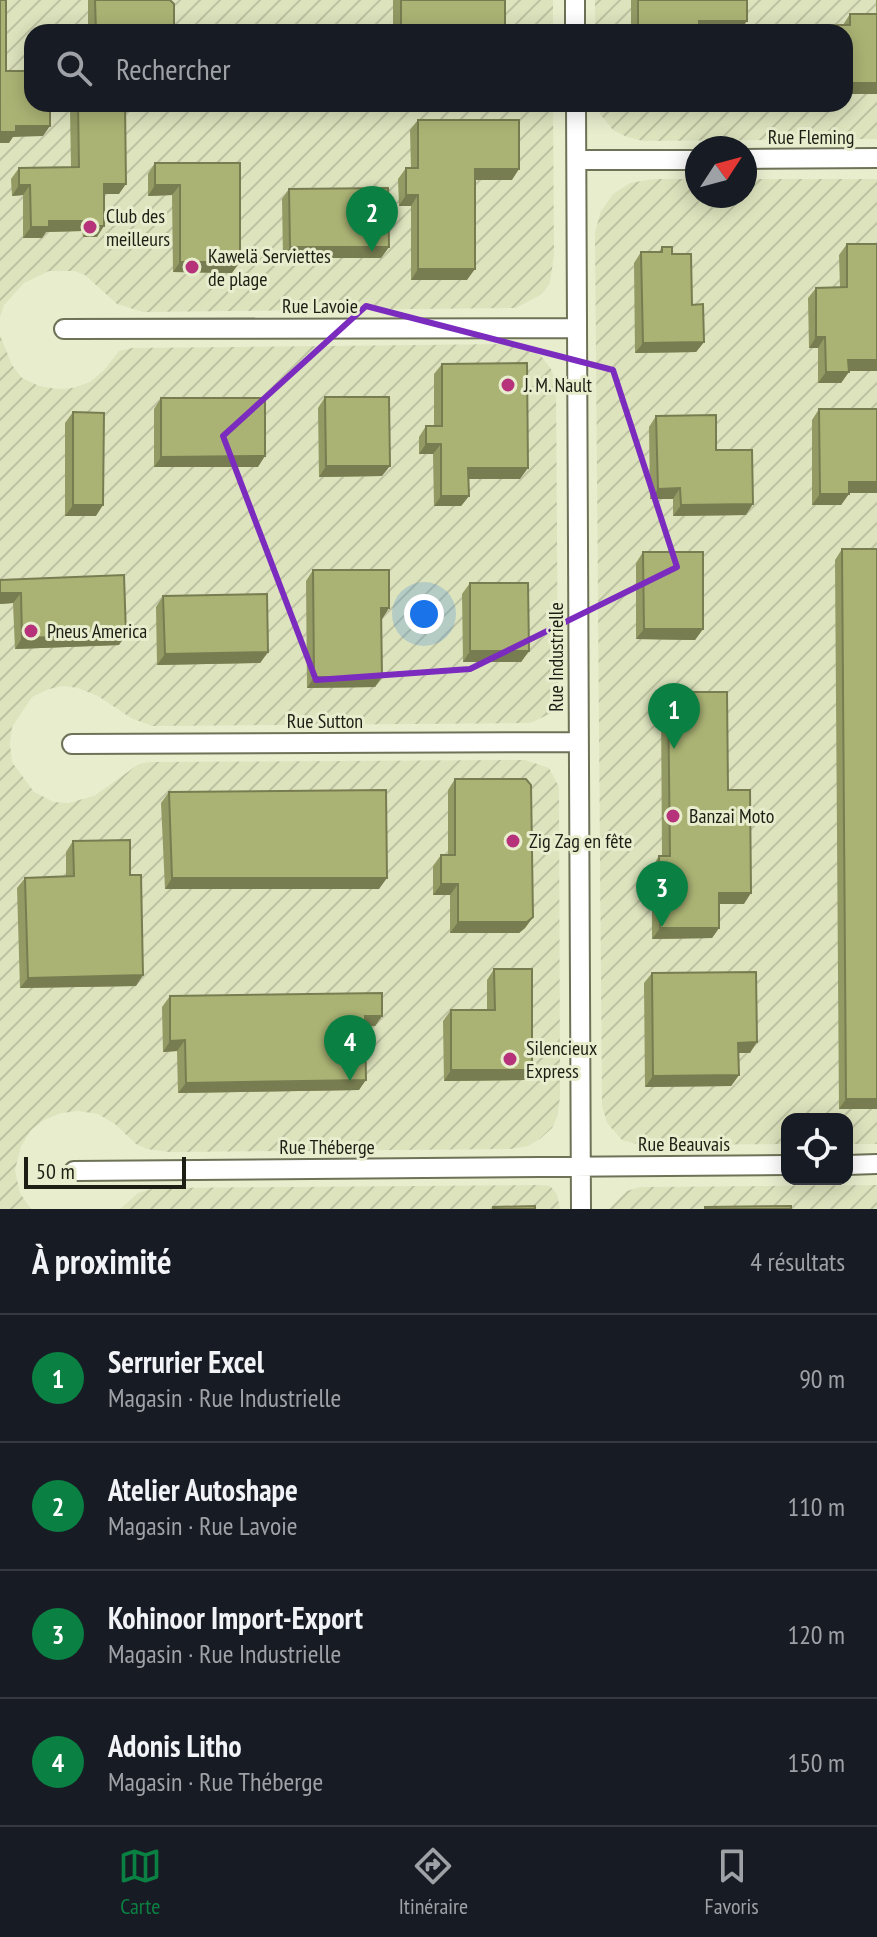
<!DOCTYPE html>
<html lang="fr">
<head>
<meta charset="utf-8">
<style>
	:root { --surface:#171b24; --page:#242831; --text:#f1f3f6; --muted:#9ea1a6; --line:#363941; --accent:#0b8043 }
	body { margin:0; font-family:"PT Sans Narrow",sans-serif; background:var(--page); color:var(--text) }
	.controls { position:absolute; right:24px; bottom:24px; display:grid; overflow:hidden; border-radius:16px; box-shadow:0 4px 20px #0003 }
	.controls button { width:72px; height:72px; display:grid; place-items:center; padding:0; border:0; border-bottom:2px solid var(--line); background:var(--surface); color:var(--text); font:40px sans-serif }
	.compass { position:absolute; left:685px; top:136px; width:72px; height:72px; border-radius:50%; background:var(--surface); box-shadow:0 4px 20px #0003; rotate:54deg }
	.scale { position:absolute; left:24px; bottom:20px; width:162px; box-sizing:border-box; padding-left:8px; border:4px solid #1d1f14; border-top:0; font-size:22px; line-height:28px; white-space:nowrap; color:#1d1f14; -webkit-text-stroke:6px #e8edce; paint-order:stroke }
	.you { position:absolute; left:424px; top:614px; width:28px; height:28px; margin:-20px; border:6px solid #fff; border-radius:50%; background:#1a73e8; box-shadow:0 0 0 12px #1a73e833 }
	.badge { display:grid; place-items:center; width:52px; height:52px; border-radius:50%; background:var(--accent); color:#fff; font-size:26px; font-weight:700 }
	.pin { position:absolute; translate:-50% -66px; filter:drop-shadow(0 2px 4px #0008) }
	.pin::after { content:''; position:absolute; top:42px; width:28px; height:24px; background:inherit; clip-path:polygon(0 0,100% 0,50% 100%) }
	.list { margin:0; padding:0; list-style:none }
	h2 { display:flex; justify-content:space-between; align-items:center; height:104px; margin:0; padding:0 32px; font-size:34px }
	h2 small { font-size:26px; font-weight:400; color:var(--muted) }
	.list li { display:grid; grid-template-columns:52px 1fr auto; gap:24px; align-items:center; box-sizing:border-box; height:128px; padding:0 32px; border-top:2px solid var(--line) }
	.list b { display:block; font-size:30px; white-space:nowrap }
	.list p { margin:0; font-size:26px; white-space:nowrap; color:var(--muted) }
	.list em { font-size:26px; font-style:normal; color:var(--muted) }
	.icon { flex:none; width:44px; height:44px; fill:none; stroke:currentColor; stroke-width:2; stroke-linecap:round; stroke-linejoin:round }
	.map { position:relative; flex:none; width:877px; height:1209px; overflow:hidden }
	.search { position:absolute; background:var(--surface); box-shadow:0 4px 20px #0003; left:24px; right:24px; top:24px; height:88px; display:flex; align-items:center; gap:20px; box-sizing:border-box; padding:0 28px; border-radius:24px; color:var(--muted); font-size:30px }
	.sheet { height:616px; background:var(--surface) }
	nav { display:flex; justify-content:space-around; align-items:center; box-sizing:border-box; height:112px; border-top:2px solid var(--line); background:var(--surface); font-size:22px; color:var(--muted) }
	nav a { display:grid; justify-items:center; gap:4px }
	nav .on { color:var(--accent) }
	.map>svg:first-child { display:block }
	.industrial { fill:url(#industrial-furrows) }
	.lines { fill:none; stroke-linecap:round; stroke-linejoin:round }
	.street-casing { stroke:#6e7257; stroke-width:22 }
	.street { stroke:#fff; stroke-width:18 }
	.wall { fill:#939a64 }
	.shaded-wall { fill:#787d51 }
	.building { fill:#abb374; stroke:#787d51; stroke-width:2 }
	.marked { fill:none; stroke:#7b2cbf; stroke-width:6; stroke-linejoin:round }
	.poi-dot { fill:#b6327a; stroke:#e8edce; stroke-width:3 }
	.labels { text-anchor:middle; stroke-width:6; stroke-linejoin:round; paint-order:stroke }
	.street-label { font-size:20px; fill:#1d1f14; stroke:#e8edce }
	.poi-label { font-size:20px; fill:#1d1f14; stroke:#e8edce; text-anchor:start }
</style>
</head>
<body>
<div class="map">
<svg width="877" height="1209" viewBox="0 0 877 1209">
	<defs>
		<pattern id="industrial-furrows" width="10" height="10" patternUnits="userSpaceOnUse" patternTransform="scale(2)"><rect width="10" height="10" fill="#dde3bd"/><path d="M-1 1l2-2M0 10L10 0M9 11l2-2" fill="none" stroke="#bdc2a2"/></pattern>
	</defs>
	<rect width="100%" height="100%" fill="#e8edce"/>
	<path class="industrial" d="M0,0H553V32H32V104H553L554,255L550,283L542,294L516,308L143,312L117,304L85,275L74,271H49L24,283L4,305L0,317Z
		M595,0H877V139L644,141L627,137L613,130L600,114L598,104H845V32H595Z
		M654,179H697V196H745V179H877V1144H847V1119H787V1144L640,1145L622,1140L607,1123L602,1105L595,232L601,211L613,194L630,183Z
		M0,335L12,365L22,378L39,386L57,389L73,388L90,382L104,370L119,351L132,348L512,344L529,349L541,356L551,369L556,383L558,686L556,704L552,713L530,723L152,726L131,718L98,696L78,688L63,686L49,689L32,697L12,727L10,744L12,762L34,792L54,802L68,803L94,796L139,764L149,762L525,760L549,768L559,787L560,1095L558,1115L552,1128L540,1139L528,1146L511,1149L169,1152L147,1149L136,1144L115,1124L98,1114L78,1111L61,1113L44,1120L31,1130L21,1146L15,1170L20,1193L31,1209H0Z
		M539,1185L550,1186L557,1194L560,1209H120L138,1193L155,1188Z
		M877,1185V1209H609L627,1191L640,1187Z"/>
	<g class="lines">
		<defs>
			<path id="street" d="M575,0V32
				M576,104L581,1209
				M745,159L877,158
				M577,160H697
				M64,329L576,328
				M72,744L578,742
				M847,1165L877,1164
				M74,1171L787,1165"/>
		</defs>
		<use href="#street" class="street-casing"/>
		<use href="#street" class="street"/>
	</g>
	<path class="wall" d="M88,0H170L174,32H88Z
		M393,0H505V32H393Z
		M631,0H747L739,32H631Z
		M876,0H877V94H845V32H795L800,25H843L850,14H876Z
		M74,104H125L119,194H104L97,237H83L82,231L46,232L42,238H23V195L12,196L11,179L19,168L71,167L70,110Z
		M418,120L512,180H475L467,280H411V206H399L398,179L406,168H411L410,130Z
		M155,163H240L232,273L173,272L172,195L148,196V174Z
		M289,189L389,247L381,258H283L282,199Z
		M847,244H877V371H849L841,383H818V348H809L808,298L816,288L840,287L839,255Z
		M662,247L672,254L692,305L704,342L696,352L635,353L634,263L641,252H659Z
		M442,364L520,479H469V496L461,506H434L433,454H419V437L426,426H434V374Z
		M325,397L382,476L319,477L318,408Z
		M161,398L258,467H154V409Z
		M819,409H877V493H849L841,505H812V420Z
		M73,412L96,516H65V423Z
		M656,416L716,450L746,515L673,516V499H650L649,427Z
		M842,549H877V1109H839L835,560Z
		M643,552L703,629L695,640L636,639V563Z
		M313,570L389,608L382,619V677L375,687L307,688L306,581Z
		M0,580L119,645L15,649L13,603L0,604Z
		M470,583L529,651L521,662H463L462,594Z
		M163,596L268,652L260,663L157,665L156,607Z
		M668,692L728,790L744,904H719V928L712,938L652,939V867L659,856H662L661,703Z
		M455,779L533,917L525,928L519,933H450V895H433V866L441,855H448V790Z
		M169,792L379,889H165L161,803Z
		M73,841L130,875L136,986L20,988L17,888L25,878L66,877V852Z
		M494,969L532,1070L525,1080L444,1081L443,1021L451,1010H487V980Z
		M652,973L750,1053H738L739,1075L731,1086L645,1087L644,983Z
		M170,996L382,1016L375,1026H365L359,1090L178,1093L177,1051L163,1052L162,1007Z"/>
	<path class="shaded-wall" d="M699,21H747L739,32H691Z
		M845,83H877V94H845Z
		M16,126H50L43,136L13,137L9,143H0V132Z
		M475,169H519L512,180H467Z
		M104,184H126L119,194H96Z
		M19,185H30L23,195L12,196Z
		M155,185H180L172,195L148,196Z
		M406,195H418L411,206H399Z
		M49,221H90L82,231L46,232L42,238H23L31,227Z
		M90,226H104L97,237H83Z
		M290,247H389L381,258H283Z
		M180,262H240L232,273L173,272Z
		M418,269H475L467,280H411Z
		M816,337H825L818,348H809Z
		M704,342L696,352L635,353L643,343Z
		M848,360H877V371H841Z
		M826,372H849L841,383H818Z
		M426,444H441L433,454H419Z
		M265,456L258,467H154L161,457Z
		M326,466H390L382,476L319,477Z
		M468,468H528L520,479H461Z
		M849,482H877V493H842Z
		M680,488L673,499H650L658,489Z
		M820,494H849L841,505H812Z
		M441,496H469L461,506H434Z
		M753,504L746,515L673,516L681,505Z
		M73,505H103L96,516H65Z
		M0,593H21L13,603L0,604Z
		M381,608H389L382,619Z
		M644,629H703L695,640L636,639Z
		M126,635L119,645L15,649L22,638Z
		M470,651H529L521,662H463Z
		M268,652L260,663L157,665L165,654Z
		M314,677H382L375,687L307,688Z
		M172,878H387L379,889H165Z
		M441,884H458L450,895H433Z
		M719,893H751L744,904H711Z
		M533,917L525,928L519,933H450L458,922Z
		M660,928H719L712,938L652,939Z
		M143,975L136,986L20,988L28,978Z
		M365,1016H382L375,1026L358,1027Z
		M185,1040L177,1051L163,1052L170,1041Z
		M757,1042L750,1053H731L738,1043Z
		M451,1070H532L525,1080L444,1081Z
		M739,1075L731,1086L645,1087L653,1076Z
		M366,1080L359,1090L178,1093L186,1083Z
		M846,1099H877V1109H839Z"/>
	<path class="building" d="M0,0H6V71H32V104H50V126H16V132H0Z
		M95,0H170L174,4V32H96Z
		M401,0H505V32H401Z
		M638,0H747V21H699V32H638Z
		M850,14H877V83H845V32H800V25H850Z
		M78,104H125L126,184H104V226H90V221H49V227H31L30,185H19V168L79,167Z
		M418,120H519V169H475V269H418V195H406V168H418Z
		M155,163H240V262H180V185H155Z
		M388,188L389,247H290L289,189Z
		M847,244H877V360H848L849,372H826L825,337H816V288L847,287Z
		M662,247H672V254H691L692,305L703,304L704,342L643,343L641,252H662Z
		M527,363L528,468H468L469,496H441V444H426V426H442V364Z
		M325,397H389L390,466H326Z
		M161,398H265V456L161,457Z
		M819,409H877V482H849V494H820Z
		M73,412L104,413L103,505H73Z
		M716,415V450H752L753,504L681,505L680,488L658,489L656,416Z
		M842,549H877V1099H846Z
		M643,552H703V629H644Z
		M313,570H389V608H381L382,677H314Z
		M124,575L126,635L22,638L21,593H0V580Z
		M470,583H528L529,651H470Z
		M267,594L268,652L165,654L163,596Z
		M668,692H727L728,790H750L751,893H719V928H660L659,856H670Z
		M455,779H526L531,785L533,917L527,922H458V884H441V855H455Z
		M386,790L387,878H172L169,792Z
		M130,840V875H141L143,975L28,978L25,878L74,876L73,841Z
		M494,969H532V1070H451V1010H495Z
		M756,972L757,1042L738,1043L739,1075L653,1076L652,973Z
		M382,993V1016H365L366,1080L186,1083L185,1040L170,1041V996Z
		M535,1206V1209H493V1207Z
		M791,1206V1209H705V1207Z"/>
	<path class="marked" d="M366,306L613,370L677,567L470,669L316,680L223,436Z"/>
	<g class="poi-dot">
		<circle cx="90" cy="227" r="8"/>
		<circle cx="192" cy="267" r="8"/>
		<circle cx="508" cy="385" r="8"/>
		<circle cx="31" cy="631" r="8"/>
		<circle cx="673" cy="816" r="8"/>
		<circle cx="513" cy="841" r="8"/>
		<circle cx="510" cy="1059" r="8"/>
	</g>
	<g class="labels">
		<g class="street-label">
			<text x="811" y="144">Rue Fleming</text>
			<text x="320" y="313">Rue Lavoie</text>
			<text transform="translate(556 657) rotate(-90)" y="7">Rue Industrielle</text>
			<text x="325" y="728">Rue Sutton</text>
			<text x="684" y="1151">Rue Beauvais</text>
			<text x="327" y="1154">Rue Théberge</text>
		</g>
		<g class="poi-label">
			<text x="106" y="223">Club des<tspan x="106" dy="23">meilleurs</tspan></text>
			<text x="208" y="263">Kawelä Serviettes<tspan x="208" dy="23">de plage</tspan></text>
			<text x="524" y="392">J. M. Nault</text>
			<text x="47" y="638">Pneus America</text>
			<text x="689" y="823">Banzai Moto</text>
			<text x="529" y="848">Zig Zag en fête</text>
			<text x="526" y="1055">Silencieux<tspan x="526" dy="23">Express</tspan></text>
		</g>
	</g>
</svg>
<div class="controls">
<button><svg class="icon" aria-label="locate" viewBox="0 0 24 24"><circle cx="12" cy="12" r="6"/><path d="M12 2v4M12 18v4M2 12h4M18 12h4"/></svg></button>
</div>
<svg class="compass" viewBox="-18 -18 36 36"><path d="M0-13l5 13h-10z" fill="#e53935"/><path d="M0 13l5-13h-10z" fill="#9ea1a6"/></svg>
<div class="scale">50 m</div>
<div class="you"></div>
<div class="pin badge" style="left:674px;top:749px">1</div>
<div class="pin badge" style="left:372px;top:252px">2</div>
<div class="pin badge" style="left:662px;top:927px">3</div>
<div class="pin badge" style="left:350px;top:1081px">4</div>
<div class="search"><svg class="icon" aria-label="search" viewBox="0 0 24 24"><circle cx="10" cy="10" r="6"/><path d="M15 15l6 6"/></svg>Rechercher</div>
</div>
<section class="sheet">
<h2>À proximité<small>4 résultats</small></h2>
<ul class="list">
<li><span class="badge">1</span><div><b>Serrurier Excel</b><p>Magasin · Rue Industrielle</p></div><em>90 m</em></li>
<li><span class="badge">2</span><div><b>Atelier Autoshape</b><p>Magasin · Rue Lavoie</p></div><em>110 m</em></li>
<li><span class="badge">3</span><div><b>Kohinoor Import-Export</b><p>Magasin · Rue Industrielle</p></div><em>120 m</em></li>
<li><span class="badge">4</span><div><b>Adonis Litho</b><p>Magasin · Rue Théberge</p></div><em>150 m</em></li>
</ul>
</section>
<nav>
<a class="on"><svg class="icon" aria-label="map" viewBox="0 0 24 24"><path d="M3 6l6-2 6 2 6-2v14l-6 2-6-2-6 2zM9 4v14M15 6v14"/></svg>Carte</a>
<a><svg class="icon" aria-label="directions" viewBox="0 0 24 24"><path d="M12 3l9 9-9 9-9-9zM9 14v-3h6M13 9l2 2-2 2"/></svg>Itinéraire</a>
<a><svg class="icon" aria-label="saved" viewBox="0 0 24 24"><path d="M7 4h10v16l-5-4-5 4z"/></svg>Favoris</a>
</nav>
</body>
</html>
